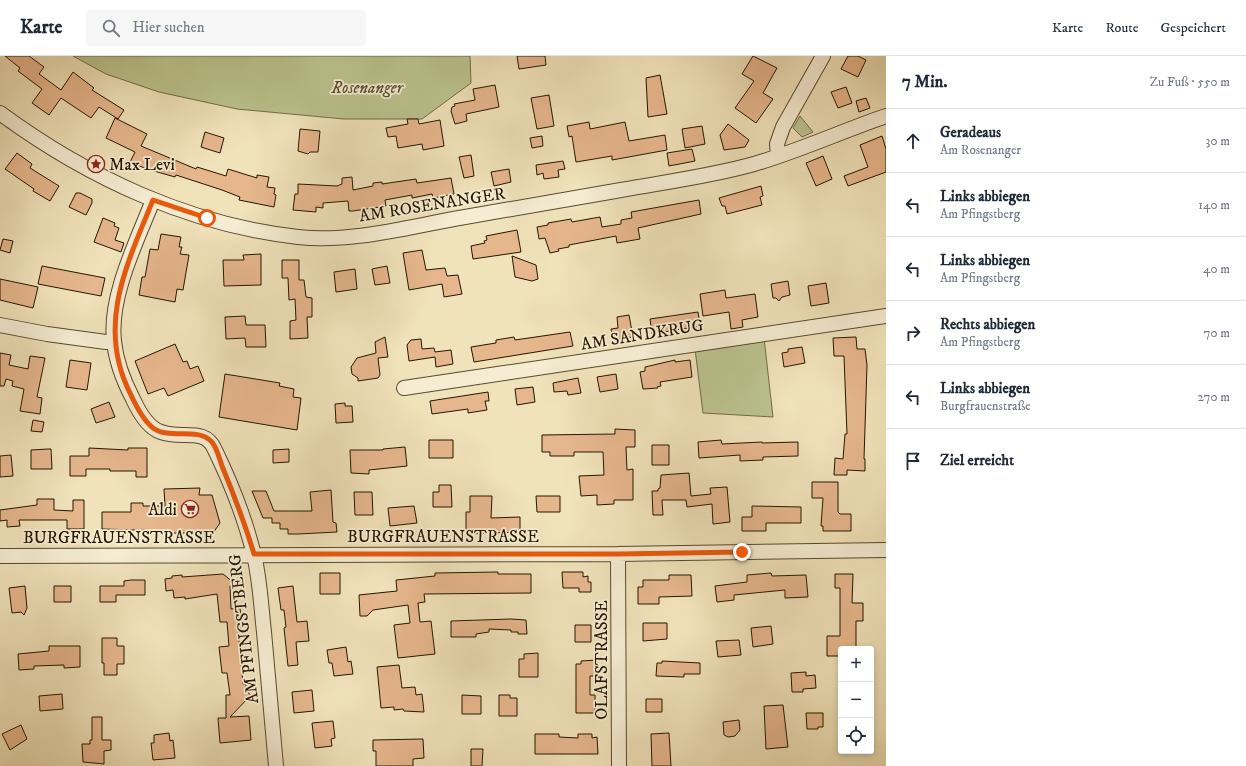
<!DOCTYPE html>
<html lang="de">
<head>
<meta charset="utf-8">
<style>
	:root { --surface:#fff; --page:#f6f6f7; --text:#1f2937; --muted:#747a83; --line:#e0e1e3 }
	body { margin:0; font-family:"IM FELL DW Pica",serif; background:var(--page); color:var(--text) }
	.controls { position:absolute; right:12px; bottom:12px; display:grid; overflow:hidden; border-radius:4px; box-shadow:0 2px 6px #0003 }
	.controls button { width:36px; height:36px; display:grid; place-items:center; padding:0; border:0; border-bottom:1px solid var(--line); background:var(--surface); color:var(--text); font:20px sans-serif }
	.stop { position:absolute; width:12px; height:12px; margin:-9px; border:3px solid #ea580c; border-radius:50%; background:#fff }
	.stop.end { background:#ea580c; border-color:#fff; box-shadow:0 1px 4px #0008 }
	.list { margin:0; padding:0; list-style:none }
	h2 { display:flex; justify-content:space-between; align-items:center; height:52px; margin:0; padding:0 16px; font-size:17px }
	h2 small { font-size:13px; font-weight:400; color:var(--muted) }
	.list li { display:grid; grid-template-columns:26px 1fr auto; gap:12px; align-items:center; box-sizing:border-box; height:64px; padding:0 16px; border-top:1px solid var(--line) }
	.list b { display:block; font-size:15px; white-space:nowrap }
	.list p { margin:0; font-size:13px; white-space:nowrap; color:var(--muted) }
	.list em { font-size:13px; font-style:normal; color:var(--muted) }
	.icon { flex:none; width:22px; height:22px; fill:none; stroke:currentColor; stroke-width:2; stroke-linecap:round; stroke-linejoin:round }
	.map { position:relative; flex:none; width:886px; height:710px; overflow:hidden }
	header { display:flex; align-items:center; gap:24px; box-sizing:border-box; height:56px; padding:0 20px; background:var(--surface); border-bottom:1px solid var(--line) }
	header strong { font-size:19px }
	nav { display:flex; gap:22px; margin-inline-start:auto; font-size:14px }
	.search { width:280px; height:36px; background:var(--page); display:flex; align-items:center; gap:10px; box-sizing:border-box; padding:0 14px; border-radius:4px; color:var(--muted); font-size:15px }
	main { display:flex }
	aside { flex:1; background:var(--surface) }
	.map>svg:first-child { display:block }
	.green { fill:#bbc38e; stroke:#706c48 }
	.building { fill:#e6b68c; stroke:#251601 }
	.lines { fill:none; stroke-linecap:round; stroke-linejoin:round }
	.minor-casing { stroke:#58492f; stroke-width:16 }
	.minor { stroke:#f5ecd2; stroke-width:14 }
	.route { stroke:#ea580c; stroke-width:5 }
	.labels { text-anchor:middle; stroke-width:3.5; stroke-linejoin:round; paint-order:stroke }
	.park-label { font-size:17px; font-style:italic; fill:#5a5332; stroke:#f5ecd2 }
	.poi-label { font-size:17px; fill:#251601; stroke:#f5ecd2; text-anchor:start }
	.street-label { font-size:17px; fill:#251601; stroke:#f5ecd2 }
</style>
</head>
<body>
<header>
<strong>Karte</strong>
<div class="search"><svg class="icon" aria-label="search" viewBox="0 0 24 24"><circle cx="10" cy="10" r="6"/><path d="M15 15l6 6"/></svg>Hier suchen</div>
<nav><a>Karte</a><a>Route</a><a>Gespeichert</a></nav>
</header>
<main>
<div class="map">
<svg width="886" height="710" viewBox="0 0 886 710">
	<rect width="100%" height="100%" fill="#f0e2b9"/>
	<filter id="stains"><feTurbulence type="fractalNoise" baseFrequency=".005" numOctaves="4"/><feColorMatrix values="0 0 0 0 .2 0 0 0 0 .09 0 0 0 0 .02 0 0 0 .5 -.17"/></filter>
	<radialGradient id="worn" r=".72"><stop offset=".6" stop-color="#630" stop-opacity="0"/><stop offset="1" stop-color="#630" stop-opacity=".3"/></radialGradient>
	<path class="green" d="M73,0H470L471,27L422,63H344L237,53L159,36L106,18Z
		M800,60L813,76L802,81L793,72Z
		M764,282L773,361L703,357L695,293Z"/>
	<path class="building" d="M5,0H29L44,11L39,18L61,34L73,16L94,32L92,34L124,54L118,63L99,51L91,62L61,42L49,59L32,47L42,33L18,15L20,12Z
		M517,0H545L546,9L519,13Z
		M753,0L777,12L763,37L773,43L756,67L735,52L754,25L742,18Z
		M848,0H858L866,4L858,21L841,13Z
		M660,19L667,58L648,61L646,22Z
		M495,29L499,51L466,58L467,65L455,68L451,55L452,51L455,50L454,48L475,44L473,33Z
		M846,31L852,47L838,52L831,36Z
		M549,39L554,70L537,73L531,42Z
		M866,42L870,52L859,56L856,45Z
		M115,62L147,78L141,90L196,113L197,111L226,120L228,113L257,122V119L269,121L267,131L275,132L274,138L276,139L274,151L239,144L240,141L222,134L176,119L175,121L147,113L130,106L135,96L106,82Z
		M407,63H418L419,68L440,64L444,90L423,94L422,88L398,92L396,80L388,81L386,72L408,68Z
		M589,66L590,73L625,66L629,85L665,79L667,94L612,104V100L576,106L572,80L569,81L567,70Z
		M728,68L749,84L745,91L724,94L720,79Z
		M702,70L705,88L685,92L682,73Z
		M300,73L320,75L318,96H310L308,98L298,95Z
		M205,76L224,82L220,97L201,91Z
		M542,80L543,90L532,92L530,82Z
		M882,80L886,93V116L848,130L844,120L868,111L860,89Z
		M692,93L695,105L669,110L667,97Z
		M17,97L32,108L30,112L59,130L50,145L33,135L34,133L5,113Z
		M471,99L474,120L464,122L459,101Z
		M823,100L832,123L816,130L806,107Z
		M563,105L565,113L558,114L559,121L544,123L543,117L537,119L536,109Z
		M509,113L511,126L494,130L491,116Z
		M352,121L353,134L373,130V127L382,126V128L416,123L417,127L451,122L454,138L433,142L432,138L412,142V139L385,144L386,150L353,155H349L348,145L323,147V152L316,151V156L293,154L295,138H298V128L337,130L342,128V122Z
		M761,130L763,140L760,141L762,149L727,158L725,150H722L719,142Z
		M76,137H80L92,143V147L86,159L69,151Z
		M699,144L701,158L638,172L640,183L617,187L616,180L569,189V191L558,193L559,195L550,197L545,182L539,183L537,171L548,169V167L571,163L572,166L600,161L602,171L621,168V164L632,162L631,156Z
		M103,162L115,167L114,170L119,172L115,184L124,187L121,196L94,186Z
		M517,174L521,196L473,203L471,190L485,187L484,185L487,184L486,180Z
		M161,178L181,181L179,191H182L180,198L189,199L183,234L177,233L175,246L139,239L142,221H145L150,193L158,194Z
		M3,183L13,185L10,197L0,194Z
		M422,194L426,214L445,212L447,220L458,219L462,238L444,241L442,228L409,234L403,197Z
		M261,198V229L224,230L223,204H244L243,199Z
		M512,200L536,209L538,223L532,225L515,221Z
		M282,204H299V224H304L306,241L312,242V261H307L308,282L290,283V265L296,264L295,243L289,244L288,222H282Z
		M42,210L105,222L101,240L38,228Z
		M387,210L390,227L375,229L372,213Z
		M355,213L357,233L336,236L334,216Z
		M0,223L38,231L33,252L0,244Z
		M788,225L790,239L782,241L779,245L776,242H773L771,228Z
		M826,227L829,247L811,250L808,230Z
		M725,234L726,242L755,238L758,261L742,264L743,271L731,273L729,256L703,260L700,238Z
		M698,256L700,270L652,278L650,263Z
		M629,259L633,281L613,283L611,273L618,272L617,261Z
		M245,260L246,269H265L266,291H246L245,282L226,283L225,261Z
		M570,276L573,290L474,306L471,291L496,287V284L514,281L515,284Z
		M385,281L388,301L378,302L380,319L378,322L358,325V322L352,318L351,311L357,302L376,297L375,286Z
		M856,281L857,293H865L867,309L864,403H865V415L847,414V419H834L835,402L843,403L845,378H847L844,300H834L833,282Z
		M421,283L422,293L434,292L435,296L451,294L453,308L436,311L435,301L409,305L407,289L411,284Z
		M175,288L183,306L187,305L190,313L198,310L204,325L168,340L164,332L148,338L135,305Z
		M802,291L805,307L784,311L782,297L788,296V293Z
		M0,297L11,299L9,309L28,313L30,300L45,302L37,341L42,342L40,358L20,355L24,333L12,330L13,325L6,323L4,330H0Z
		M70,304L91,307L87,334L66,331Z
		M675,304V306L690,304L692,321L660,326L661,330L657,331L658,332L643,333L640,316L645,315V311Z
		M225,318L280,327L279,330L294,333L293,341L301,342L297,374L219,361Z
		M616,318L618,333L600,336L597,321Z
		M578,322L581,337L568,339L567,335L554,336L553,327Z
		M533,331L535,346L517,349L515,333Z
		M488,336L489,345H485L487,354L468,357V353L432,358L430,345Z
		M109,346L115,361L96,367L91,353Z
		M345,347V350H352L353,366L336,367L335,348Z
		M33,364L44,366L42,376L31,375Z
		M615,373L635,374V391H626L627,414L633,413V444H614V448L597,449V439L581,440L579,420L604,419L603,396H574V400H550V396H542V379L615,378Z
		M429,384H453V402H429Z
		M721,384L722,388L762,386V387L798,386V400L763,401V404L740,405V399L699,402L698,386Z
		M652,389H669V409H652Z
		M405,391L407,410L369,414V418L351,417L350,394H383V393Z
		M89,392L128,394V392H147V421H136V415H110V413H86V420H70V400H89Z
		M48,393H51L52,413H31V394Z
		M289,393V406L273,407V394Z
		M11,399L13,420L0,421V400Z
		M689,417L691,440L711,438L710,432L727,431L730,466L713,468L712,448L687,451L686,444H662L663,459H653L652,435H658V433L660,432L661,419Z
		M812,426H838V456L840,458H851V475H823V470H821L823,442H812Z
		M439,429H451L452,451H433V436H439Z
		M200,432L199,439H212L220,467L213,477H166V475L102,473V456H131V447H143V450H165L164,433Z
		M331,434L333,466L336,467L337,476L298,478H288V473H280V467H272V462H263L252,435H266L274,455H312L310,436Z
		M354,436H372L373,459H355Z
		M470,440H492L491,462L520,461V476L466,478V456H470Z
		M536,440H560V456H537Z
		M37,443H54V454L73,455V444H84V473H67V464H19L20,470L7,471V464L0,465V454L37,449Z
		M414,450L417,467L390,470L388,452Z
		M752,450L801,451V467H766V475H742V461H752Z
		M498,516V518H531V537L424,538L425,546L418,547L420,566L431,565L435,598L398,602L394,569L410,567L408,549L373,554L367,560H360L359,539L397,535L396,524L435,520V517Z
		M562,516H583V521L588,520V526H591V536H579V532H563Z
		M320,517H340V538H320Z
		M771,517L772,520L806,519L808,541L785,542V534L734,539V544L717,546L715,530L747,526V519Z
		M223,518L239,531L230,530L231,553L240,552L242,573H238L243,628H246V635L251,639L230,661L249,660L251,684L220,687L218,662H226V639H230L227,617H222L219,591L229,590L227,566H220L217,538L185,543V541L174,542L173,534L166,535L165,523L172,522V520L182,519V521Z
		M835,518H853L852,547H863V565H856V593H841V600H827V580H840V532H835Z
		M669,519H691L692,540L659,541V548H638V531H643V524H669Z
		M131,524H145V539H116V546H100V530H124V525Z
		M25,530L27,552L24,559L21,556L12,557L9,532Z
		M54,530H71V546H54Z
		M293,530L297,566L307,565L309,585L296,586L298,609L288,610L284,572L286,571L284,554H281L278,532Z
		M511,563L526,564L527,578H518V576H511V574L489,573V576L476,578V581H451V565Z
		M643,567H667V583L643,585Z
		M575,569H591V586H575Z
		M771,570L773,588L753,591L751,572Z
		M102,582H117V590H124V608H117V619H104V607H102Z
		M739,584L741,599L718,601L716,585Z
		M49,590H80V611L64,612V609L34,610V613L19,614L18,598L49,595Z
		M346,591L348,606L351,605L353,618L334,620L332,607H329L327,594Z
		M538,597V621H519V603H524V598Z
		M597,604L598,620H590V639H595V657H576V608H581V605Z
		M662,605L700,607V618H684V621L656,620L657,607H662Z
		M399,609L402,632L415,631L416,639L422,638L424,656L404,655L403,653L394,654V651L381,652L377,611Z
		M806,616V620L815,619L816,632L803,633V636H792L791,617Z
		M312,634L314,655L294,657L292,636Z
		M62,638L63,653L40,655L39,640Z
		M462,639L481,640V658H462Z
		M499,639H510V642H517V660H499Z
		M646,643H662V656H646Z
		M783,649L788,691L766,693L764,650Z
		M806,657H823V671H818V673H807Z
		M92,661H102V684H111V694L104,695V708L83,706L82,688H90V684H92Z
		M739,664L740,674L735,680L728,681L724,679L723,666Z
		M333,665L335,682L331,683L332,690L315,692L312,667Z
		M21,669L27,683L10,694L2,678Z
		M169,677L170,685L173,684L175,702L153,704L151,687H154V679Z
		M669,677L671,710H652L651,678Z
		M535,678H559V681L578,682V678H592V682L597,681L598,698H535Z
		M423,683L424,702L413,703V710H376V695H373V684Z
		M471,693H483L482,710H471Z"/>
	<g class="lines">
		<defs>
			<path id="minor" d="M0,57C87,121 189,169 298,181C353,187 411,170 465,161C517,152 569,143 621,134C665,126 712,120 754,108C799,95 842,75 886,60
				M778,99L777,88L783,71L823,0
				M153,144C137,185 109,240 114,285C116,306 123,324 133,343C138,354 148,372 161,376C181,384 205,370 215,394C230,425 246,466 254,499C260,524 261,550 264,576C268,620 272,665 276,710
				M0,269L47,278L106,286L114,285
				M404,332L886,260
				M618,498L619,710
				M0,500L618,498L886,494"/>
		</defs>
		<use href="#minor" class="minor-casing"/>
		<use href="#minor" class="minor"/>
	</g>
	<g class="lines">
		<path class="route" d="M207,162L153,144C127,208 96,269 130,337C135,348 143,364 153,372C170,384 196,371 211,385C217,391 219,402 222,410C234,439 245,468 254,498H618L742,496"/>
	</g>
	<defs>
		<symbol id="sight-ring" viewBox="-11 -11 22 22"><circle r="9.5" fill="#f5ecd2" stroke="#8f2418" stroke-width="1.5"/><path d="M0-6L1.8-2.2L6-1.7L2.9 1.2L3.7 5.4L0 3.3L-3.7 5.4L-2.9 1.2L-6-1.7L-1.8-2.2Z" fill="#8f2418"/></symbol>
		<symbol id="supermarket-ring" viewBox="-11 -11 22 22"><circle r="9.5" fill="#f5ecd2" stroke="#8f2418" stroke-width="1.5"/><path d="M-6-5.5h2.5l.6 2H6L4.5 2H-2.5L-4.4-4H-6ZM-1.5 3.2a1.3 1.3 0 1 0 .1 0ZM3 3.2a1.3 1.3 0 1 0 .1 0Z" fill="#8f2418"/></symbol>
	</defs>
	<g fill-rule="evenodd">
		<use href="#sight-ring" x="86" y="98" width="20" height="20"/>
		<use href="#supermarket-ring" x="180" y="443" width="20" height="20"/>
	</g>
	<g class="labels">
		<g class="park-label">
			<text x="367" y="37">Rosenanger</text>
		</g>
		<g class="poi-label">
			<text x="109" y="114">Max Levi</text>
			<text x="177" y="459" text-anchor="end">Aldi</text>
		</g>
		<g class="street-label">
			<text transform="translate(432 148) rotate(-9)" y="6">AM ROSENANGER</text>
			<text transform="translate(642 278) rotate(-9)" y="6">AM SANDKRUG</text>
			<text x="443" y="486">BURGFRAUENSTRASSE</text>
			<text x="119" y="487">BURGFRAUENSTRASSE</text>
			<text transform="translate(243 573) rotate(-97)" y="6">AM PFINGSTBERG</text>
			<text transform="translate(601 604) rotate(-90)" y="6">OLAFSTRASSE</text>
		</g>
	</g>
	<rect width="100%" height="100%" filter="url(#stains)"/>
	<rect width="100%" height="100%" fill="url(#worn)"/>
</svg>
<div class="controls">
<button>+</button>
<button>−</button>
<button><svg class="icon" aria-label="locate" viewBox="0 0 24 24"><circle cx="12" cy="12" r="6"/><path d="M12 2v4M12 18v4M2 12h4M18 12h4"/></svg></button>
</div>
<div class="stop" style="left:207px;top:162px"></div>
<div class="stop end" style="left:742px;top:496px"></div>
</div>
<aside>
<h2>7 Min.<small>Zu Fuß · 550 m</small></h2>
<ul class="list">
<li><svg class="icon" aria-label="ahead" viewBox="0 0 24 24"><path d="M12 20V5M6 11l6-6 6 6"/></svg><div><b>Geradeaus</b><p>Am Rosenanger</p></div><em>30 m</em></li>
<li><svg class="icon" aria-label="left" viewBox="0 0 24 24"><path d="M17 20v-9H6M10 6l-5 5 5 5"/></svg><div><b>Links abbiegen</b><p>Am Pfingstberg</p></div><em>140 m</em></li>
<li><svg class="icon" aria-label="left" viewBox="0 0 24 24"><path d="M17 20v-9H6M10 6l-5 5 5 5"/></svg><div><b>Links abbiegen</b><p>Am Pfingstberg</p></div><em>40 m</em></li>
<li><svg class="icon" aria-label="right" viewBox="0 0 24 24"><path d="M7 20v-9h11M14 6l5 5-5 5"/></svg><div><b>Rechts abbiegen</b><p>Am Pfingstberg</p></div><em>70 m</em></li>
<li><svg class="icon" aria-label="left" viewBox="0 0 24 24"><path d="M17 20v-9H6M10 6l-5 5 5 5"/></svg><div><b>Links abbiegen</b><p>Burgfrauenstraße</p></div><em>270 m</em></li>
<li><svg class="icon" aria-label="arrive" viewBox="0 0 24 24"><path d="M6 21V4h12l-3 4 3 4H6"/></svg><div><b>Ziel erreicht</b></div></li>
</ul>
</aside>
</main>
</body>
</html>
